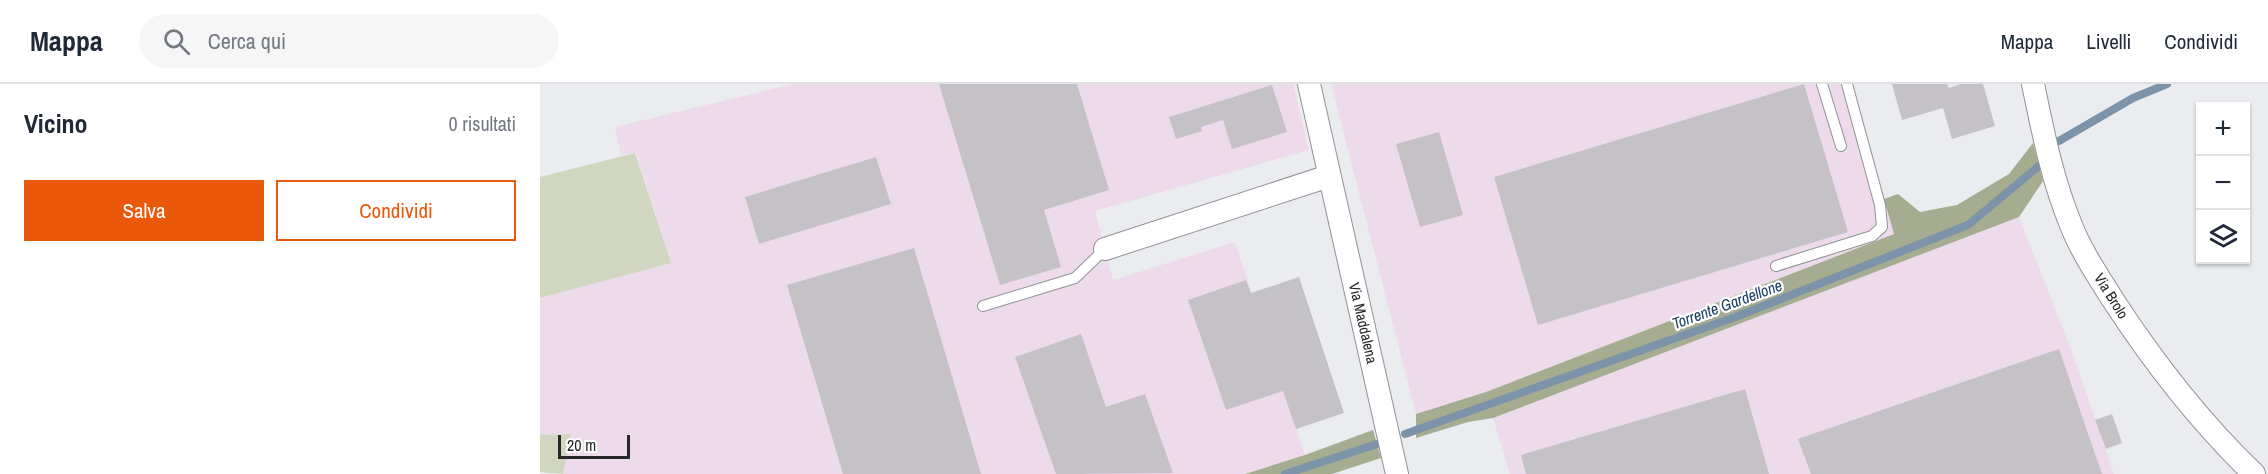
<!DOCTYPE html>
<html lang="it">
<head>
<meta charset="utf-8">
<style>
	:root { --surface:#fff; --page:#f6f6f7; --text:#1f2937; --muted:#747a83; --line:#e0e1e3; --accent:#ea580c }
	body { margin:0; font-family:"Archivo Narrow",sans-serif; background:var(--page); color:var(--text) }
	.controls { position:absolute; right:18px; top:18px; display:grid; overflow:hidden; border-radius:0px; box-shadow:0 2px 4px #0004 }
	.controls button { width:54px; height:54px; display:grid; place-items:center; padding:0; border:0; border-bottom:2px solid var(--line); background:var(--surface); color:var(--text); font:30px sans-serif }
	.scale { position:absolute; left:18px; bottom:15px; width:72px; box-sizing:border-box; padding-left:6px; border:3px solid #28282a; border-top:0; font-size:16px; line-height:21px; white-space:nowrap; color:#28282a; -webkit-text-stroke:4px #fff; paint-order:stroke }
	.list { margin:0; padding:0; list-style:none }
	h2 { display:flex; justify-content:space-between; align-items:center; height:78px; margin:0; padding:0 24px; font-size:26px }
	h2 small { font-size:20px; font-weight:400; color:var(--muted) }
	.actions { display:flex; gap:12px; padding:18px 24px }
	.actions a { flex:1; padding:14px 0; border:2px solid var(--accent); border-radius:0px; text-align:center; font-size:21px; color:var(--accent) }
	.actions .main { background:var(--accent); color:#fff }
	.icon { flex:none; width:33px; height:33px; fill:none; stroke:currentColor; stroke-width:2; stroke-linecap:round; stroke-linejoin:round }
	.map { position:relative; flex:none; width:1728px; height:390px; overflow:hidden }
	header { display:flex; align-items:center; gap:36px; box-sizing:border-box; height:84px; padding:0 30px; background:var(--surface); border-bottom:2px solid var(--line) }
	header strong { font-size:28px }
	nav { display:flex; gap:33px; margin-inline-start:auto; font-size:21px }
	.search { width:420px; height:54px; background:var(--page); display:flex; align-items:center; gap:15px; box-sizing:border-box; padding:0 21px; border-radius:33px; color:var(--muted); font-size:22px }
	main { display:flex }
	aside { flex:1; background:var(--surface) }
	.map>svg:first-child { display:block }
	.industrial { fill:#eddbec }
	.green { fill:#d0d6bf }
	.forest { fill:#a5ac8f }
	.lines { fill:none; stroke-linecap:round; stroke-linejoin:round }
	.stream { stroke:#7c93a9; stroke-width:8 }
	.building { fill:#c4c2c7 }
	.service-casing { stroke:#909196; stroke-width:12 }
	.minor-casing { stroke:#909196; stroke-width:24 }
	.service { stroke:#fff; stroke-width:10 }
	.minor { stroke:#fff; stroke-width:22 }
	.labels { text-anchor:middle; stroke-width:4.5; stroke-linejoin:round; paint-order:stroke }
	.street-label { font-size:15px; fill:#28282a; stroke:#fff }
	.water-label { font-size:16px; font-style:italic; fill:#1a4162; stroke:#fff }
</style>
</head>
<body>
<header>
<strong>Mappa</strong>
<div class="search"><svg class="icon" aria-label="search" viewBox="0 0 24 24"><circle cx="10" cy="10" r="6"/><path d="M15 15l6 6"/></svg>Cerca qui</div>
<nav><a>Mappa</a><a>Livelli</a><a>Condividi</a></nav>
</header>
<main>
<aside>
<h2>Vicino<small>0 risultati</small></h2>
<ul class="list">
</ul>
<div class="actions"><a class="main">Salva</a><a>Condividi</a></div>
</aside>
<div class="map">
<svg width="1728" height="390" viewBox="0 0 1728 390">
	<rect width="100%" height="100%" fill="#eaecf0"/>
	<path class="industrial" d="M253,0H753L769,66L555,127L573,196L695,158L765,371L705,390H23L30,350L0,351V214L131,179L96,69L81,71L75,43Z
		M791,0H1313L1354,150L946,308L876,330Z
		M1479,133L1531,265L1574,390H970L953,334Z"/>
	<path class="green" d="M95,69L131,179L0,214V93Z
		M31,350L23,390L0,388V351Z"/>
	<path class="forest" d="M1493,59L1503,97L1479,133L953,334L928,338L876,354V330L946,308L1354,150L1344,115L1358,110L1380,128L1417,121L1469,90Z
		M833,346L841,374L792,390H705L765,371Z"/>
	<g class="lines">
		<path class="stream" d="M1519,57L1593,14L1627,0
			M865,350L1198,232L1428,141L1499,82
			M745,390L837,360"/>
	</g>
	<path class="building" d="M399,0H537L569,106L504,126L521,183L460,201Z
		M1264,0L1308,148L998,241L954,93Z
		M1352,0H1407L1409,4L1421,0H1443L1455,42L1412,55L1403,24L1362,36Z
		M732,1L747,48L692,65L683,36L661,43L662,47L636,55L629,33Z
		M899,48L923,131L880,143L856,60Z
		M336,73L351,120L219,160L205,113Z
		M374,164L441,390H303L247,201Z
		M759,193L804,329L756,345L743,307L686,326L648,216L706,196L711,209Z
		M541,250L566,323L605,310L633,389L516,390L475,273Z
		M1519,265L1562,390H1271L1258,355Z
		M1205,305L1229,390H986L981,371Z
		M1572,330L1582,359L1566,365L1555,336Z"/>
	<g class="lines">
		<defs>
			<path id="service" d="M1282,0L1301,62
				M1236,182L1332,152L1342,143L1340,121L1307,0
				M443,222L535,194L565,165"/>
			<path id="minor" d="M769,0L857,390
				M1493,0C1503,48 1512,95 1531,141C1541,167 1558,192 1573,216C1614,279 1660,338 1714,390
				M565,165L789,92"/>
		</defs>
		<use href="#service" class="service-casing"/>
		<use href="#minor" class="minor-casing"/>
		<use href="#service" class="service"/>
		<use href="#minor" class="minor"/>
	</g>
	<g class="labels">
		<g class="street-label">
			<text transform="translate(1571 212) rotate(58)" y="5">Via Brolo</text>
			<text transform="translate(823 239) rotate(77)" y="5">Via Maddalena</text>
		</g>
		<g class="water-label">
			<text transform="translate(1187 220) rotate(-20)" y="6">Torrente Gardellone</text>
		</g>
	</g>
</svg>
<div class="controls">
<button>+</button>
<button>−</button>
<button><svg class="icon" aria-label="layers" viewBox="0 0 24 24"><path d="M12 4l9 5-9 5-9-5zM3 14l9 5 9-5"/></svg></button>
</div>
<div class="scale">20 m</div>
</div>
</main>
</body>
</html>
